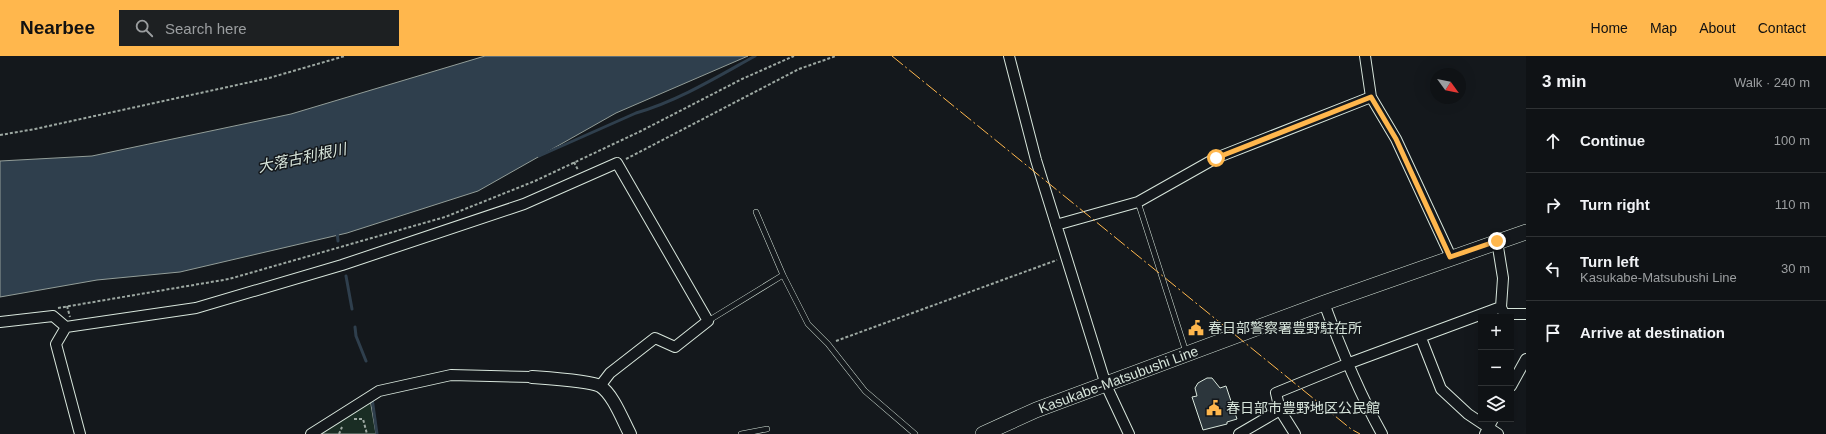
<!DOCTYPE html>
<html lang="en">
<head>
<meta charset="utf-8">
<style>
	:root { --surface:#0f1215; --page:#1d2022; --text:#f1f3f6; --muted:#9b9ea0; --line:#2f3234; --accent:#ffb74d }
	body { margin:0; font-family:Arial,"Noto Sans JP",sans-serif; background:var(--page); color:var(--text) }
	.controls { position:absolute; right:12px; bottom:12px; display:grid; overflow:hidden; border-radius:0px; box-shadow:0 4px 16px #0002 }
	.controls button { width:36px; height:36px; display:grid; place-items:center; padding:0; border:0; border-bottom:1px solid var(--line); background:var(--surface); color:var(--text); font:20px sans-serif }
	.compass { position:absolute; left:1430px; top:12px; width:36px; height:36px; border-radius:50%; background:var(--surface); box-shadow:0 4px 16px #0002; rotate:123deg }
	.stop { position:absolute; width:12px; height:12px; margin:-9px; border:3px solid #ffb74d; border-radius:50%; background:#fff }
	.stop.end { background:#ffb74d; border-color:#fff; box-shadow:0 1px 4px #0008 }
	.list { margin:0; padding:0; list-style:none }
	h2 { display:flex; justify-content:space-between; align-items:center; height:52px; margin:0; padding:0 16px; font-size:17px }
	h2 small { font-size:13px; font-weight:400; color:var(--muted) }
	.list li { display:grid; grid-template-columns:26px 1fr auto; gap:12px; align-items:center; box-sizing:border-box; height:64px; padding:0 16px; border-top:1px solid var(--line) }
	.list b { display:block; font-size:15px; white-space:nowrap }
	.list p { margin:0; font-size:13px; white-space:nowrap; color:var(--muted) }
	.list em { font-size:13px; font-style:normal; color:var(--muted) }
	.icon { flex:none; width:22px; height:22px; fill:none; stroke:currentColor; stroke-width:2; stroke-linecap:round; stroke-linejoin:round }
	.map { position:relative; flex:none; width:1526px; height:378px; overflow:hidden }
	header { display:flex; align-items:center; gap:24px; box-sizing:border-box; height:56px; padding:0 20px; background:var(--accent); color:#111 }
	header strong { font-size:19px }
	nav { display:flex; gap:22px; margin-inline-start:auto; font-size:14px }
	.search { width:280px; height:36px; background:var(--page); display:flex; align-items:center; gap:10px; box-sizing:border-box; padding:0 14px; border-radius:0px; color:var(--muted); font-size:15px }
	main { display:flex }
	aside { flex:1; background:var(--surface) }
	.map>svg:first-child { display:block }
	.green { fill:#1a2d24; stroke:#939e99 }
	.water { fill:#2f3f4d; stroke:#939e99 }
	.lines { fill:none; stroke-linecap:round; stroke-linejoin:round }
	.stream { stroke:#2f3f4d; stroke-width:3 }
	.building { fill:#2c363c; stroke:#d8e6dc }
	.service-casing { stroke:#d8e6dc; stroke-width:6 }
	.minor-casing { stroke:#d8e6dc; stroke-width:12 }
	.tertiary-casing { stroke:#d8e6dc; stroke-width:14 }
	.primary-casing { stroke:#d8e6dc; stroke-width:16 }
	.path { stroke:#9da8a2; stroke-width:2; stroke-dasharray:3 2; stroke-linecap:butt }
	.service { stroke:#14181c; stroke-width:5 }
	.minor { stroke:#14181c; stroke-width:10 }
	.tertiary { stroke:#14181c; stroke-width:12 }
	.primary { stroke:#14181c; stroke-width:15 }
	.power { stroke:#ffb74d; stroke-width:1; stroke-dasharray:14 3 2 3; stroke-linecap:butt }
	.route { stroke:#ffb74d; stroke-width:5 }
	.labels { text-anchor:middle; stroke-width:3; stroke-linejoin:round; paint-order:stroke }
	.poi-label { font-size:14px; fill:#d8e6dc; stroke:#14181c; text-anchor:start }
	.street-label { font-size:14px; fill:#d8e6dc; stroke:#14181c }
	.water-label { font-size:15px; font-style:italic; fill:#d8e6dc; stroke:#14181c }
</style>
</head>
<body>
<header>
<strong>Nearbee</strong>
<div class="search"><svg class="icon" aria-label="search" viewBox="0 0 24 24"><circle cx="10" cy="10" r="6"/><path d="M15 15l6 6"/></svg>Search here</div>
<nav><a>Home</a><a>Map</a><a>About</a><a>Contact</a></nav>
</header>
<main>
<div class="map">
<svg width="1526" height="378" viewBox="0 0 1526 378">
	<rect width="100%" height="100%" fill="#14181c"/>
	<path class="green" d="M370,343L376,378H317Z"/>
	<path class="water" d="M485,0H748L616,57L478,135L347,177L180,216L97,224L0,241V105L92,100L291,58Z"/>
	<g class="lines">
		<path class="stream" d="M539,100L636,57C678,45 717,21 755,0
			M337,175L338,185
			M346,220L352,253
			M355,271L356,280L366,305
			M372,342L377,378"/>
	</g>
	<path class="building" d="M1207,322H1212L1220,332L1226,330L1237,363L1227,366V368L1203,374L1192,341L1197,340L1195,332L1198,327Z"/>
	<g class="lines">
		<defs>
			<path id="service" d="M1138,146L1186,296
				M756,156L783,219
				M708,265L783,219L808,268L828,288L865,335L915,378
				M741,378L767,373"/>
			<path id="minor" d="M1009,0L1036,104L1106,329L1129,378
				M1365,0L1371,41L1396,83L1451,201
				M1056,169L1138,146L1216,102L1371,41
				M1497,185L1503,222L1501,251
				M1324,247C1341,293 1358,335 1382,378
				M0,266L53,260L66,271L196,252L342,209L524,148L617,107L708,265L675,291L655,282L610,317L600,330
				M66,271L56,288L80,378
				M1421,282L1441,333L1468,358L1498,378
				M1511,330L1526,303
				M311,378L379,335L451,319L532,321
				M1239,378L1280,354
				M1295,378L1280,354L1276,337L1347,308L1501,251L1504,258H1526
				M1485,378L1493,363"/>
			<path id="tertiary" d="M532,321C545,322 591,325 600,330C613,338 623,365 630,378"/>
			<g id="primary">
				<path id="s1" d="M983,378L1036,354L1324,247L1526,176"/>
			</g>
		</defs>
		<use href="#service" class="service-casing"/>
		<use href="#minor" class="minor-casing"/>
		<use href="#tertiary" class="tertiary-casing"/>
		<use href="#primary" class="primary-casing"/>
		<path class="path" d="M0,79L35,73L269,22L345,0
			M626,103L799,13L836,0
			M574,106L578,114
			M67,250L70,261
			M58,252L229,223L445,161L535,125L641,75L742,23L794,0
			M836,285L1057,204
			M354,363H363L367,378
			M339,378L342,371"/>
		<use href="#service" class="service"/>
		<use href="#minor" class="minor"/>
		<use href="#tertiary" class="tertiary"/>
		<use href="#primary" class="primary"/>
		<path class="power" d="M892,0L1351,373L1360,378"/>
	</g>
	<g class="lines">
		<path class="route" d="M1216,102L1371,41L1396,83L1450,201L1497,185"/>
	</g>
	<defs>
		<symbol id="civic-bare" viewBox="-9 -9 18 18"><path d="M-.6-6.5H3V-4.5H.6V-3L4-1V1h2V6H-6V1h2V-1L-.6-3ZM-1.2 2.5V6h2.4V2.5Z" fill="#ffb74d" stroke="#14181c" stroke-width="2.5" paint-order="stroke"/></symbol>
	</defs>
	<g fill-rule="evenodd">
		<use href="#civic-bare" x="1185" y="261" width="22" height="22"/>
		<use href="#civic-bare" x="1203" y="341" width="22" height="22"/>
	</g>
	<g class="labels">
		<g class="poi-label">
			<text x="1208" y="277">春日部警察署豊野駐在所</text>
			<text x="1226" y="357">春日部市豊野地区公民館</text>
		</g>
		<g class="street-label">
			<text dy="5" stroke="none"><textPath href="#s1" startOffset="146">Kasukabe-Matsubushi Line</textPath></text>
		</g>
		<g class="water-label">
			<text transform="translate(302 102) rotate(-12)" y="5">大落古利根川</text>
		</g>
	</g>
</svg>
<div class="controls">
<button>+</button>
<button>−</button>
<button><svg class="icon" aria-label="layers" viewBox="0 0 24 24"><path d="M12 4l9 5-9 5-9-5zM3 14l9 5 9-5"/></svg></button>
</div>
<svg class="compass" viewBox="-18 -18 36 36"><path d="M0-13l5 13h-10z" fill="#e53935"/><path d="M0 13l5-13h-10z" fill="#9b9ea0"/></svg>
<div class="stop" style="left:1216px;top:102px"></div>
<div class="stop end" style="left:1497px;top:185px"></div>
</div>
<aside>
<h2>3 min<small>Walk · 240 m</small></h2>
<ul class="list">
<li><svg class="icon" aria-label="ahead" viewBox="0 0 24 24"><path d="M12 20V5M6 11l6-6 6 6"/></svg><div><b>Continue</b></div><em>100 m</em></li>
<li><svg class="icon" aria-label="right" viewBox="0 0 24 24"><path d="M7 20v-9h11M14 6l5 5-5 5"/></svg><div><b>Turn right</b></div><em>110 m</em></li>
<li><svg class="icon" aria-label="left" viewBox="0 0 24 24"><path d="M17 20v-9H6M10 6l-5 5 5 5"/></svg><div><b>Turn left</b><p>Kasukabe-Matsubushi Line</p></div><em>30 m</em></li>
<li><svg class="icon" aria-label="arrive" viewBox="0 0 24 24"><path d="M6 21V4h12l-3 4 3 4H6"/></svg><div><b>Arrive at destination</b></div></li>
</ul>
</aside>
</main>
</body>
</html>
